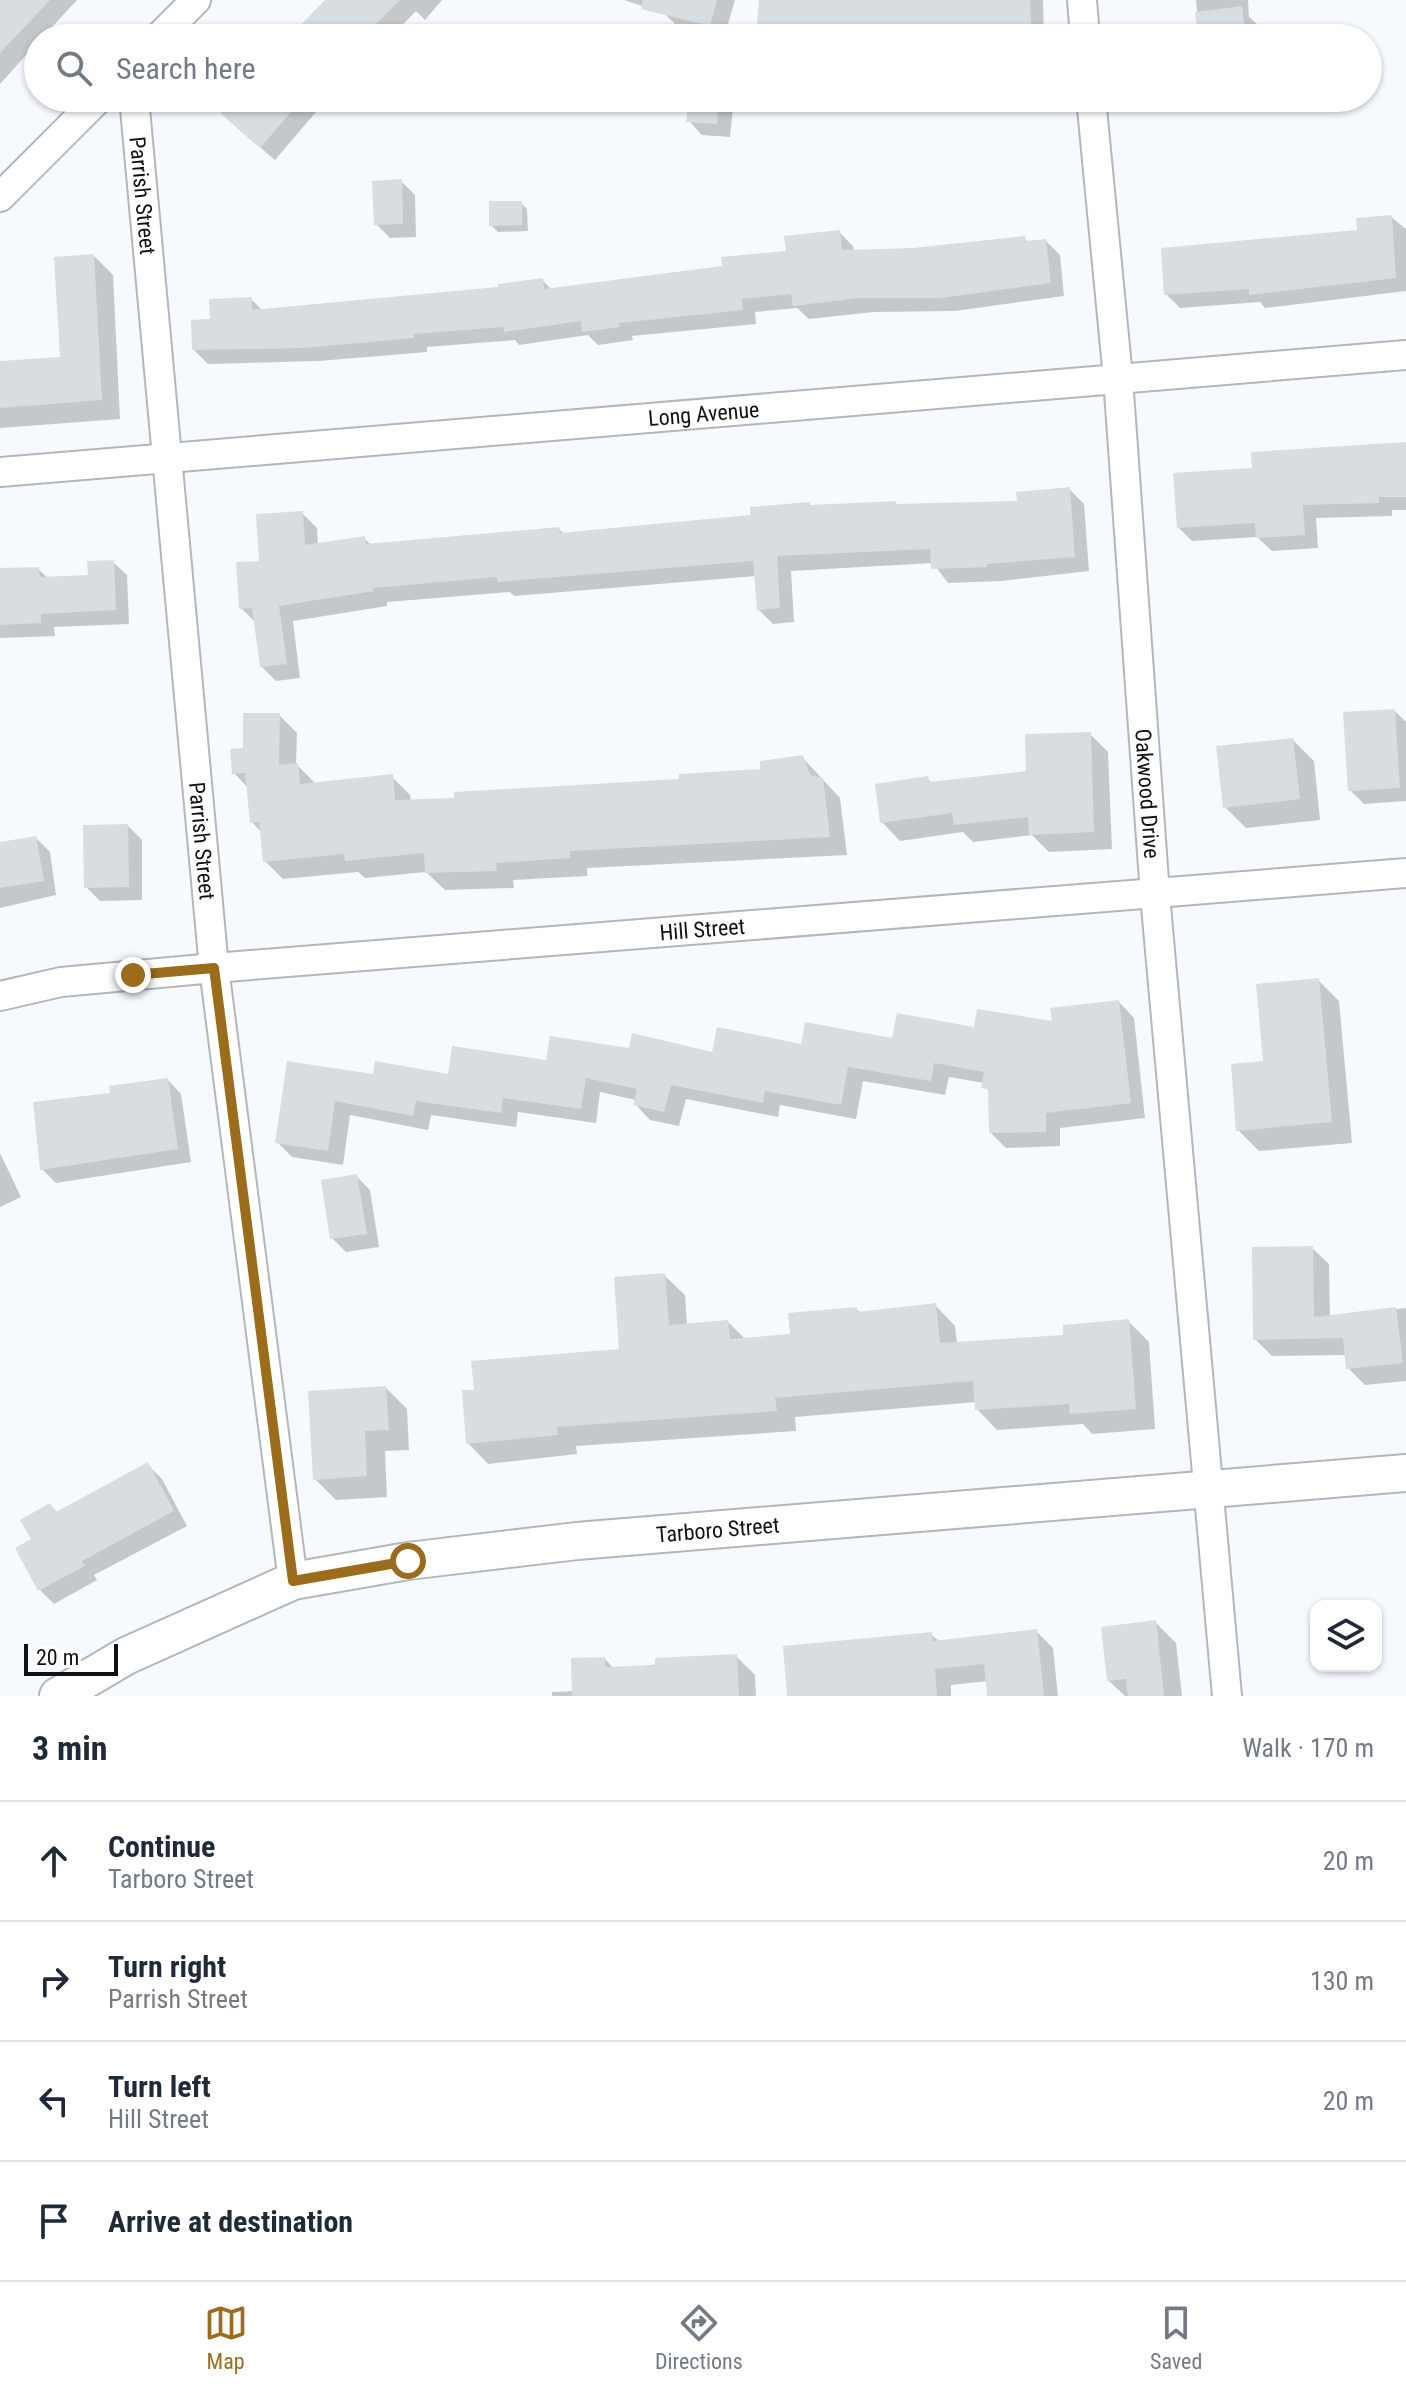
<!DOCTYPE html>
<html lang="en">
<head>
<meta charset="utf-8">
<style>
	:root { --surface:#fff; --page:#f2f2f3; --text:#1f2937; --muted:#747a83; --line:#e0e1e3; --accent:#9a6c1c }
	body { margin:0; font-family:"Roboto Condensed",sans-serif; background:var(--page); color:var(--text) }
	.controls { position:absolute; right:24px; bottom:24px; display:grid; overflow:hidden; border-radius:16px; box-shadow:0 2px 6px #0004 }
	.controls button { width:72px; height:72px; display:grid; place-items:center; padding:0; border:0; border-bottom:2px solid var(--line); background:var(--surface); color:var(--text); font:40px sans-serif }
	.scale { position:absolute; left:24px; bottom:20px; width:94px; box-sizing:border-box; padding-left:8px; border:4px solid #0f1112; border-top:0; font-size:22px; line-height:28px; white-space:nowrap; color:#0f1112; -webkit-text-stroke:6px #fff; paint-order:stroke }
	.stop { position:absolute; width:24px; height:24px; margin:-18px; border:6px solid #9a6c1c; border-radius:50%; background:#fff }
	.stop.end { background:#9a6c1c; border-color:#fff; box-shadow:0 2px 8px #0008 }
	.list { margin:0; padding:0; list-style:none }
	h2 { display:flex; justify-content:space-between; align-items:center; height:104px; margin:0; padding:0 32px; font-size:34px }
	h2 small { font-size:26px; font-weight:400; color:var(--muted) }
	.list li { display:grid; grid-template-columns:52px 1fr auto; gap:24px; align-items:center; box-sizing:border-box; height:120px; padding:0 32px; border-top:2px solid var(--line) }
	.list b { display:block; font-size:30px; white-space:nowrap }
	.list p { margin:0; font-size:26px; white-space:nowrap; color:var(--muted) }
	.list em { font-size:26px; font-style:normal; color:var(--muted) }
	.icon { flex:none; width:44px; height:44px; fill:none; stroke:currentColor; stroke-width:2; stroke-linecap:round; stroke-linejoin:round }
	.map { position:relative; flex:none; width:1406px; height:1696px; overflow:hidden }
	.search { position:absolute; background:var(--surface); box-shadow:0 2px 6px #0004; left:24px; right:24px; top:24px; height:88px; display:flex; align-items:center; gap:20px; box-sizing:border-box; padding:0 28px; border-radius:44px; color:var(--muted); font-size:30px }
	.sheet { height:584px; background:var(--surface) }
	nav { display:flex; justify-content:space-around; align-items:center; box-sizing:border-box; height:112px; border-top:2px solid var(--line); background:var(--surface); font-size:22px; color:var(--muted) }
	nav a { display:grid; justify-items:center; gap:4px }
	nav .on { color:var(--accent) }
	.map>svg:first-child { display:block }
	.shadow { fill:#0003 }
	.building { fill:#d8dde2 }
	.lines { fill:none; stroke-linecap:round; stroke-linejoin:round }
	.minor-casing { stroke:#b2b7bc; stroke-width:32 }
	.tertiary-casing { stroke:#b2b7bc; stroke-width:40 }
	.minor { stroke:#fff; stroke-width:28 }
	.tertiary { stroke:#fff; stroke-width:36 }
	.route { stroke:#9a6c1c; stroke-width:10 }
	.labels { text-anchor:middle; stroke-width:7; stroke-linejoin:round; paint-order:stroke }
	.street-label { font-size:22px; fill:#0f1112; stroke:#fff }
</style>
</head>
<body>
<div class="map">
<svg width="1406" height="1696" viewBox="0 0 1406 1696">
	<rect width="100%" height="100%" fill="#f6fafe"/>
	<path class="shadow" d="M0,0H77L42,38H38V42L0,84Z
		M328,0H442L425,20L416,11L390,38H292Z
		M624,0H735L724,38L678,27L664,13Z
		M761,0H1043L1044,38H758Z
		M1196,0H1248L1249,17L1259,26L1260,38H1189V33L1199,32Z
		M237,98H328L275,160L236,127Z
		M691,98H734L730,137L702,135L689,121Z
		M401,181L415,195L416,237L390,238L376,224Z
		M521,203L527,209L528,231L498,232L491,225Z
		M1391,217L1406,229V291L1265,308L1260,302L1180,308L1166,294L1359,232Z
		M839,232L853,246L854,251L913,250L1024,238L1029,243L1046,241L1060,255L1064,296L955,311L874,312L809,319L797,308L755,312L756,324L632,336L633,340L598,345L588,335L519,345L515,340L427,347V352L319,361L208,364L194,350L212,321L251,299L263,311L500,289L542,280L552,290L724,268L788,253Z
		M94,256L113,275L120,419L0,428V363L62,359Z
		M1406,443V510H1392V516L1316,518L1318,548L1272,551L1257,537L1192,541L1178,527L1254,470Z
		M1069,489L1084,504L1089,571L1001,581L948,583L933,563L791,571L794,622L773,624L758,609L756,576L514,596L510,592L387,602V606L293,621L300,678L276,681L261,666L256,623L241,608L261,563L302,513L317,528L318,545L365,539L372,546L559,529L564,534L752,517L811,507L895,503L899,506L1019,503Z
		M113,562L127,575L129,624L54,627L55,636L0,638V570L38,569L48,578L90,577Z
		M1395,711L1406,722V801L1364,804L1350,790Z
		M279,715L297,733L296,764L315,783L392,777L410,795L411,802L681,780L762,771L802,757L840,798L847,855L587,868V876L513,880L514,888L445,890L426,872L365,878L358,872L283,879L265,861L262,833L252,822L248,788L234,773L245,750Z
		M1090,734L1108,752L1112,849L1049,852L1032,835L973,842L963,832L900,841L882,822L927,778L933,784L1028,773Z
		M1293,740L1314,761L1320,820L1246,828L1225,807Z
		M128,826L142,840V900L100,901L86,887Z
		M36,838L50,852L56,895L0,908V844Z
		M1318,980L1339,1001L1352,1143L1259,1151L1238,1130L1265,1063Z
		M1119,1002L1134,1018L1145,1118L1060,1128V1146L1006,1148L991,1133L990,1094L984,1083L949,1077L945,1095L863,1081L856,1119L780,1105L778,1117L686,1099L679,1126L650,1120L635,1104L636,1100L600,1092L596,1123L518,1112L516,1127L431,1115L428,1130L350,1115L343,1165L292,1157L277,1142L289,1063L374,1076L449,1077L630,1050L714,1054L1054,1024Z
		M168,1080L181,1094L191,1162L56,1183L42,1169L113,1095Z
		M0,1153L21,1197L0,1207Z
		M356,1176L370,1190L379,1247L346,1252L332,1238Z
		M1312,1248L1329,1264L1330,1317L1406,1308V1381L1365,1385L1348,1368L1347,1355L1272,1356L1255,1339Z
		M664,1275L685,1295L687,1326L728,1322L746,1340L792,1336L856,1309L861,1313L935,1305L955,1326L957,1344L1066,1337L1128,1321L1149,1342L1155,1429L1092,1434L1083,1424L997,1430L977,1409V1402L795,1417L796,1431L576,1446L577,1454L488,1464L468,1443L476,1392L621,1351Z
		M386,1388L407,1409L409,1450L385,1451L387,1497L336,1500L315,1479Z
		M148,1465L162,1479L187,1526L94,1575L97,1580L54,1604L40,1590L33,1540L50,1505L58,1513Z
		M1155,1622L1176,1643L1182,1696H1125L1109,1681Z
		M1036,1631L1053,1648L1058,1696H989L988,1681L951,1685V1696H789L931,1634L940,1642Z
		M736,1656L755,1675L756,1696H552V1692L574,1691L605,1659L614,1669Z"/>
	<path class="building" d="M0,0H50L0,53Z
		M325,0H400L362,38H288Z
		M643,0H717L710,26L641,9Z
		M759,0H1030L1032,37L981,38L980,27L888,33L889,38H756Z
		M1242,6L1246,38H1198L1195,12Z
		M233,98H303L260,148L220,113Z
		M689,98H719L717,124L686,122Z
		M402,179L403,224L374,225L372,181Z
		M489,201H522V225L489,226Z
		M1392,215L1396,278L1249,295V289L1164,295L1161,248L1357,230L1356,218Z
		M840,230L842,250L913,248L1025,236L1026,241L1046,239L1051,283L940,298H859L793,306L791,294L742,299L743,310L619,323L620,327L582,332L581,321L504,332L503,327L414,334V338L304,348L192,350L191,320L210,319L209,299L252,297V310L498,287V284L543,278L544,289L722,266L721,257L786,251L784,236Z
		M94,254L102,400L0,408V361L60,357L54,257Z
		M1406,442V497H1379V503L1303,505L1305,535L1256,538L1255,523L1177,528L1173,473L1252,468L1251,452Z
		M1070,487L1075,557L987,564V567L931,569L930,549L777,556L780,608L757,610L753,561L497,582V577L373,588L374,591L279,606L287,664L260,667L252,608L239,609L236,562L259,561L256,514L303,511L305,545L365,536L366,544L559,527L560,533L750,515V507L810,502V505L896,501V504L1017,501L1016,492Z
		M114,560L116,610L41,614V623L0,625V568L39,567L40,577L88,575L87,561Z
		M1395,709L1400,788L1348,791L1343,712Z
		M243,713H280L279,765L298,763L300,784L393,774L395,800L454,798V792L679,779V774L760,769V761L803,755L810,775L823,778L830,837L570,851V858L496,863L497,871L425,873L424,853L345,861L344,854L263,862L259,822L250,823L245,773L232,774L230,749L243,748Z
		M1091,732L1094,832L1029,835L1028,817L954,825L952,813L880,823L875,784L928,776L929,782L1026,771L1025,734Z
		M1293,738L1300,799L1223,808L1216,746Z
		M128,824L129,887L84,888L83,825Z
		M36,836L44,881L0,888V842Z
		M1319,978L1332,1122L1236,1131L1231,1064L1263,1061L1256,984Z
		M1119,1000L1131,1103L1046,1113V1132L989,1133L988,1089L981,1088L984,1072L934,1063L931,1081L848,1067L841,1105L765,1091L763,1103L671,1085L664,1112L633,1105L637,1089L586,1078L581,1109L503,1098L501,1113L416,1101L413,1116L335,1101L328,1151L275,1143L287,1061L373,1074L375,1061L448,1074L452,1046L546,1060L550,1036L629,1048L632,1033L712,1052L717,1027L801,1044L805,1022L892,1038L897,1013L974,1027L977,1009L1052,1021L1050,1008Z
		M168,1078L178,1149L40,1170L33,1102L110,1093L109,1086Z
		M357,1174L367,1234L330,1239L321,1180Z
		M1313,1246L1314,1317L1396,1307L1403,1363L1346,1369L1343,1338L1253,1340L1252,1247Z
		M665,1273L669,1325L728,1320L730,1339L790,1334L788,1313L857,1307V1312L936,1303L940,1343L1063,1335V1325L1129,1319L1136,1409L1070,1414L1069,1404L975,1410L973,1381L775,1398L777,1411L557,1427L558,1435L466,1444L462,1390H474L471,1361L619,1349L614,1277Z
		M386,1386L389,1430L365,1431L367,1476L313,1480L308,1391Z
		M148,1462L174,1511L82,1561L85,1566L38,1591L15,1548L31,1539L20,1520L50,1503L56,1512Z
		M1156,1620L1164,1696H1128L1126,1679L1107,1681L1101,1627Z
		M1037,1629L1044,1696H987L984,1664L935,1669L937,1696H787L783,1646L932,1632L933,1641Z
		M737,1654L739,1696H572L571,1658L605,1657L606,1667L655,1665V1658Z"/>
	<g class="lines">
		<defs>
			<g id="minor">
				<path d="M1082,0L1085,38"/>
				<path d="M158,38L196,0"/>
				<path id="s1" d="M134,98L214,968L293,1581"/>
				<path id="s2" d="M1091,98L1118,378L1155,895L1227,1696"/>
				<path d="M0,197L99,98"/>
				<path id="s3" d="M0,472L1406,355"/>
				<path id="s4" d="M0,996L61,982L214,968L1406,873"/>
			</g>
			<g id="tertiary">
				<path id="s5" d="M58,1696L126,1656L293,1581L408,1561L577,1541L1406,1473"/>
			</g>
		</defs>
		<use href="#minor" class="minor-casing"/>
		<use href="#tertiary" class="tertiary-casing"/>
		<use href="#minor" class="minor"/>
		<use href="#tertiary" class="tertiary"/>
	</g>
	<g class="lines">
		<path class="route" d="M133,975L214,968L293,1581L408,1561"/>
	</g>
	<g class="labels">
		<g class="street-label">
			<text dy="8" stroke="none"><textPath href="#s1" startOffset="98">Parrish Street</textPath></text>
			<text dy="8" stroke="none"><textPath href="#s3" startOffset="706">Long Avenue</textPath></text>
			<text dy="8" stroke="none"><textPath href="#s2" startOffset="698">Oakwood Drive</textPath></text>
			<text dy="8" stroke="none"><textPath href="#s1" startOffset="746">Parrish Street</textPath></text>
			<text dy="8" stroke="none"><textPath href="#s4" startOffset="706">Hill Street</textPath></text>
			<text dy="8" stroke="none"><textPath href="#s5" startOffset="690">Tarboro Street</textPath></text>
		</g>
	</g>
</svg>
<div class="controls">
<button><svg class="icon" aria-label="layers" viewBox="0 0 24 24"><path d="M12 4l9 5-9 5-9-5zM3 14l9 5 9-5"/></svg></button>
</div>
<div class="scale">20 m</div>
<div class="stop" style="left:408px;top:1561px"></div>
<div class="stop end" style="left:133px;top:975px"></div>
<div class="search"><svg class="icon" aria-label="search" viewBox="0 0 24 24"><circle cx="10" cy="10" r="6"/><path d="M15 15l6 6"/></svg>Search here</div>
</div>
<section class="sheet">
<h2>3 min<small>Walk · 170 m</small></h2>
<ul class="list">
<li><svg class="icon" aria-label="ahead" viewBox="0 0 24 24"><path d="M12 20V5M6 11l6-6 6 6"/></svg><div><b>Continue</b><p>Tarboro Street</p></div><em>20 m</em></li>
<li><svg class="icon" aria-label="right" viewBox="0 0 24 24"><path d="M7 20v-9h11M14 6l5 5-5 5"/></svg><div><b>Turn right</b><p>Parrish Street</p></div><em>130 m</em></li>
<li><svg class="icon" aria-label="left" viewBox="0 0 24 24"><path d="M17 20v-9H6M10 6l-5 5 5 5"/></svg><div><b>Turn left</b><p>Hill Street</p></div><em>20 m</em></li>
<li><svg class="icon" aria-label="arrive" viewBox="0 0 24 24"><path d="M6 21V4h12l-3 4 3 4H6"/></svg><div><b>Arrive at destination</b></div></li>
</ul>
</section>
<nav>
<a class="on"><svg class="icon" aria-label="map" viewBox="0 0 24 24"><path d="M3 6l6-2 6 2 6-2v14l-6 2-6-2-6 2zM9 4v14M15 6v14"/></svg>Map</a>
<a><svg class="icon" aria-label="directions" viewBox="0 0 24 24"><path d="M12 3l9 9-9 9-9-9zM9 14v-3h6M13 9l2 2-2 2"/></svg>Directions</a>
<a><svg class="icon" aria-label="saved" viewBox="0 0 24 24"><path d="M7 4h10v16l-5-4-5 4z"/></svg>Saved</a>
</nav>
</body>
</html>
